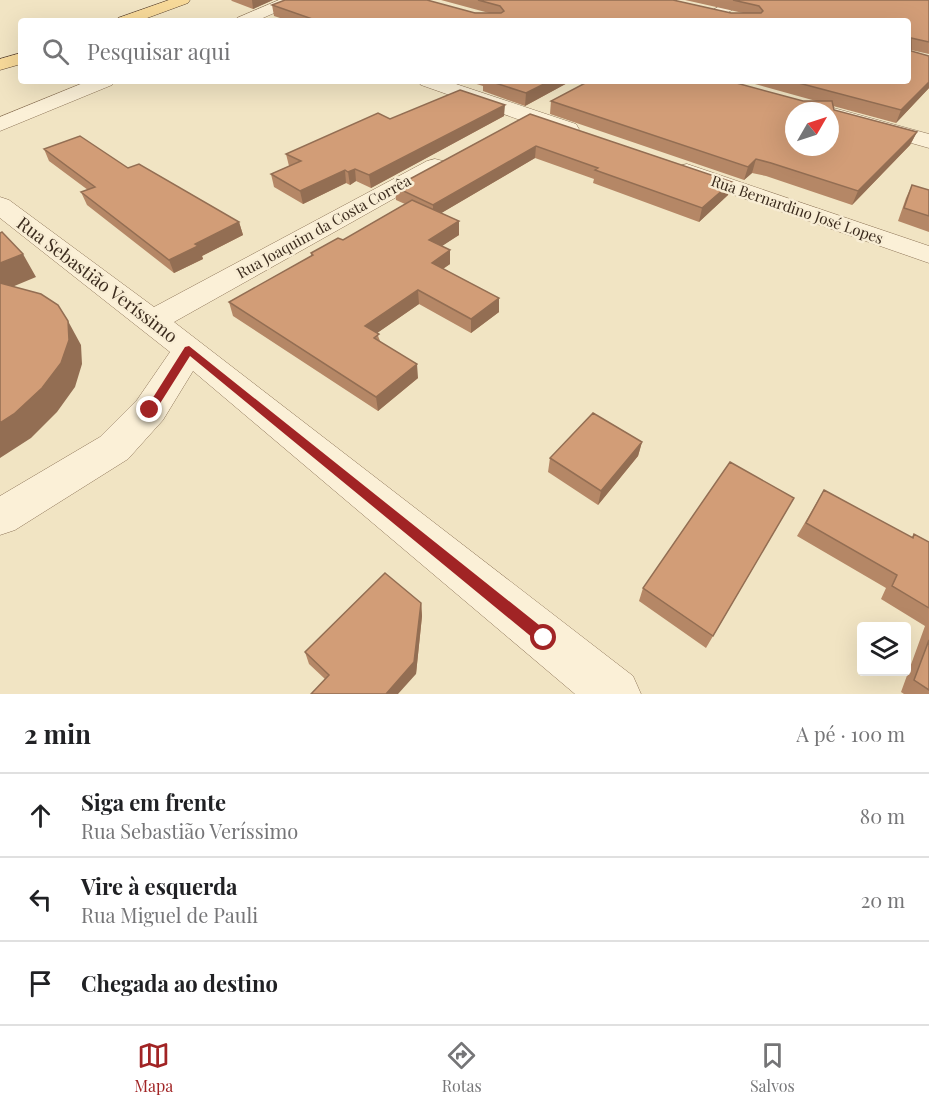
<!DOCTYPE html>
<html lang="pt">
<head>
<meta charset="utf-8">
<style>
	:root { --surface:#fff; --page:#f2f2f2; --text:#202124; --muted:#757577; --line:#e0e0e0; --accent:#a12425 }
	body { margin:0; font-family:"Playfair Display",serif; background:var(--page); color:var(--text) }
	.controls { position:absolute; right:18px; bottom:18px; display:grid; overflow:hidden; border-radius:6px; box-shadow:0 6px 24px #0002 }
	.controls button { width:54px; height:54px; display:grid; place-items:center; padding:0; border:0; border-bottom:2px solid var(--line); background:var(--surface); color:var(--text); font:30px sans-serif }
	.compass { position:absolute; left:785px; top:102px; width:54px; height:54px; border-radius:50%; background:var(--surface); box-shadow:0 6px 24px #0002; rotate:51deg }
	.stop { position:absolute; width:18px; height:18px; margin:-14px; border:4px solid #a12425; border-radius:50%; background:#fff }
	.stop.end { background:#a12425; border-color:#fff; box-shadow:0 2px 6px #0008 }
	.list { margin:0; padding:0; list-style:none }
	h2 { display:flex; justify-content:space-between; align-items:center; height:78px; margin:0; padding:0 24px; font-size:26px }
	h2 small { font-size:20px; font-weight:400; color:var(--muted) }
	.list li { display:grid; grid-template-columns:39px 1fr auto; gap:18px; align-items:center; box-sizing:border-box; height:84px; padding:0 24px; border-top:2px solid var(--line) }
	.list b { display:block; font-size:22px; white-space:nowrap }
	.list p { margin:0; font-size:20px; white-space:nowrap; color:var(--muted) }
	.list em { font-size:20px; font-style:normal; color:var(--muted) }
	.icon { flex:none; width:33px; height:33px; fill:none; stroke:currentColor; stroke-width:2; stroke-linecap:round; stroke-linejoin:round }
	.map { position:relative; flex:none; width:929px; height:694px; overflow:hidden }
	.search { position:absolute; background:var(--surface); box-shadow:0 6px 24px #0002; left:18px; right:18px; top:18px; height:66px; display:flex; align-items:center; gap:15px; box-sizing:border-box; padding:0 21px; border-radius:6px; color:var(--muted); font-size:22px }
	.sheet { height:330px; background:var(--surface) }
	nav { display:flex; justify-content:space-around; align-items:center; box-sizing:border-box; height:84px; border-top:2px solid var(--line); background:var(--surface); font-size:16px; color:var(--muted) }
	nav a { display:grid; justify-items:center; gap:3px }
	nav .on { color:var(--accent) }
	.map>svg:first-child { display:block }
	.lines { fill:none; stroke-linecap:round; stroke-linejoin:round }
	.street-casing { stroke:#8d7458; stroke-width:1 }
	.primary-casing { stroke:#5b422d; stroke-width:1 }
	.street { fill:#fbf0d7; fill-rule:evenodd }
	.primary { fill:#f7d999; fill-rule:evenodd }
	.wall { fill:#b58766 }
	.shaded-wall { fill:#936e53 }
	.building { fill:#d29d77; stroke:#936e53; stroke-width:1.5; fill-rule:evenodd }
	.route { fill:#a12425 }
	.labels { text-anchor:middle; stroke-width:5; stroke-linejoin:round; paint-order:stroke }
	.far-street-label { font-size:15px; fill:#3c2c1e; stroke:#f8edd4 }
	.street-label { font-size:18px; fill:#3c2c1e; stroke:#f8edd4 }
</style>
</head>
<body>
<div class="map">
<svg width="929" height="694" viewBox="0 0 929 694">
	<rect width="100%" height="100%" fill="#f1e4c3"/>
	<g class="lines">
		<defs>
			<path id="street" d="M279,0H299L297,3L256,21H235L237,18Z
				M730,0H748L714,21H694Z
				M88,81H115L112,85L0,131V117Z
				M418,81H447L576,124L579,129L576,134L568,135L560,134L421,85Z
				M830,107L929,134V148L830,120V111H821Z
				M435,159L443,161L447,166L443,171L174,322L633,676L641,694H575L193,371L163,420L128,459L15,530L0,535V496L100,437L137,400L170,352L0,218V197L9,200L154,307L427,161Z
				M687,164L929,246V263L679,176L675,171L679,166Z"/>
			<path id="primary" d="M169,0H190L188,3L139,21H116L118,18Z
				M21,53V64L0,70V59Z"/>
		</defs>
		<use href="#street" class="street-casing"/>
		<use href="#primary" class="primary-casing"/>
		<use href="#street" class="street"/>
		<use href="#primary" class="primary"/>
	</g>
	<path class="wall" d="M231,0H273L253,9L232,1Z
		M441,0H673L731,13H743L685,0H929V54L911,50V51L929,56V88L896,123L833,106L834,110L917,132L910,145L852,205L766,176L752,173L744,180L550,114L551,101H816L744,81H908V21H289L274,16L272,5L489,13Z
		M467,81H571L525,106L483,91V86Z
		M530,114L732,182L728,195L699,222L593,183L594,179L535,158L441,213L459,221V235L441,246L450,250V264L443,269L499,312L471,333L419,304L377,333L380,341L418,378L378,411L233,316L229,302L311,256V253L343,240L405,204L396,200L395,187Z
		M504,116L371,188L356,181L350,185L346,183L303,204L274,187L271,174L289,166L286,154L390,119Z
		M44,149L128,168L239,222L243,235L202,256L203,259L174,273L87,205L81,192L88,190L49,161Z
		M912,185L929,190V232L898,221L906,198Z
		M642,442L638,456L598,505L548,472L550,458Z
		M824,490L911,538L914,534L929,542V694H904L901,692L925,626L881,599L886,588L797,536Z
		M794,498L706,648L639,601L643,588Z
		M421,603L422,616L416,674L325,679L309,664L305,652Z"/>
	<path class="shaded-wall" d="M252,0H273L253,9Z
		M550,81H571L525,106L526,93Z
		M929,82V88L896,123L901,110Z
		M505,105L504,116L371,188L369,175Z
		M917,132L910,145L852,205L858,191Z
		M536,146L535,158L433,218V205Z
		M756,159L752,173L744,180L748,167Z
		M355,169L356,181L350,185L348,172Z
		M345,170L346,183L303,204L300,191Z
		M732,182L728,195L699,222L702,208Z
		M459,221V235L430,254L429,240Z
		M239,222L243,235L202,256L203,259L174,273L169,260L195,244Z
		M450,250V264L432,276V263Z
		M23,254L36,277L0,292V263Z
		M418,290L419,304L367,340L365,326Z
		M499,298V312L471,333V319Z
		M68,321L81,345L82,364L75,387L57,412L31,438L0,458V423Z
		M417,364L418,378L378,411L376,397Z
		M642,442L638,456L598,505L601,491Z
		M421,603L422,616L416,674L398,694H386Z"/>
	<path class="building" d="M285,0H427L475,13H501L504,11L500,6L478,0H673L731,13H761L763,11L759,6L733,0H929V42L911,38V51L929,56V82L901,110L791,81H908V21H318L272,5Z
		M489,81H550L526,93Z
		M589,81H729L803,101H832L834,110L917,132L858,191L771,163L756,159L748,167L551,101ZM794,111H830V147H794Z
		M460,90L505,105L369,175L355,169L348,172L345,170L300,191L271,174L301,161L286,154L378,113L390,119Z
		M530,114L732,182L702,208L595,170L598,168L536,146L433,205L395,187Z
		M80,136L128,168L139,164L239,222L195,244L198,246L169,260L81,192L95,187L44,149Z
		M912,185L929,190V216L904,208Z
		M412,200L459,221L429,240L450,250L432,263L499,298L471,319L418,290L365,326L379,334L374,338L417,364L376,397L229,302L313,255L311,253L338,238L343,240Z
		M2,232L23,254L0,263V233Z
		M0,283L41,294L58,305L68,321L69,340L61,363L42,388L14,414L0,423Z
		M593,413L642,442L601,491L550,458Z
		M730,462L794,498L713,636L643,588Z
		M824,490L913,538L914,534L929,542V608L892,586L897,575L806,523Z
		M385,573L421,603L414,662L386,694H311L329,675L305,652Z
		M929,640V690L914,680Z"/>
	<path class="route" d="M189,346L549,633L551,638L549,643L544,645L539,643L190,356L154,413H147V407L185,347Z"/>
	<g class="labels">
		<g class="far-street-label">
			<text transform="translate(797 210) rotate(19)" y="5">Rua Bernardino José Lopes</text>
			<text transform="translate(324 227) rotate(-29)" y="5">Rua Joaquim da Costa Corrêa</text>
		</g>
		<g class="street-label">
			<text transform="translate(97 280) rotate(37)" y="6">Rua Sebastião Veríssimo</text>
		</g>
	</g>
</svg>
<div class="controls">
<button><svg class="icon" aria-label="layers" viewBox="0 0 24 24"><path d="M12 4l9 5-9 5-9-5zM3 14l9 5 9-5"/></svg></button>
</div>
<svg class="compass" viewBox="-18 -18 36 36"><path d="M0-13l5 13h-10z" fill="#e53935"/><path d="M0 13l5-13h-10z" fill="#757577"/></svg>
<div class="stop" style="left:544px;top:638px"></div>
<div class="stop end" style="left:150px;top:410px"></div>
<div class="search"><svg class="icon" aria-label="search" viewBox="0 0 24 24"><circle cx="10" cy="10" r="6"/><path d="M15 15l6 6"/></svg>Pesquisar aqui</div>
</div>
<section class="sheet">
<h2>2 min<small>A pé · 100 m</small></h2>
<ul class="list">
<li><svg class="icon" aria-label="ahead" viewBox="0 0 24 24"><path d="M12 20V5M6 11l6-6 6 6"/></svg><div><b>Siga em frente</b><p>Rua Sebastião Veríssimo</p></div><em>80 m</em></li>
<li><svg class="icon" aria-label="left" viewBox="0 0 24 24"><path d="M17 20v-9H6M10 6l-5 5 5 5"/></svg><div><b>Vire à esquerda</b><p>Rua Miguel de Pauli</p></div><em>20 m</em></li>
<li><svg class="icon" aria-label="arrive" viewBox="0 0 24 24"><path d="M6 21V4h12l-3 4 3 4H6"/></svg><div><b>Chegada ao destino</b></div></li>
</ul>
</section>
<nav>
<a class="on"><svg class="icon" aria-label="map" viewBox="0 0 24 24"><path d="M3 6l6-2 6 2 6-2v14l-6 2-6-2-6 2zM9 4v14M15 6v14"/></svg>Mapa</a>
<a><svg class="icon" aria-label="directions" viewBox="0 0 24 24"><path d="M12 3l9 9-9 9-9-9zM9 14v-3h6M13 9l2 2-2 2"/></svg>Rotas</a>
<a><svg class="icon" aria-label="saved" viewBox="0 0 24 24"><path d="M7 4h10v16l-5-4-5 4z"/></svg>Salvos</a>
</nav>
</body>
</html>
